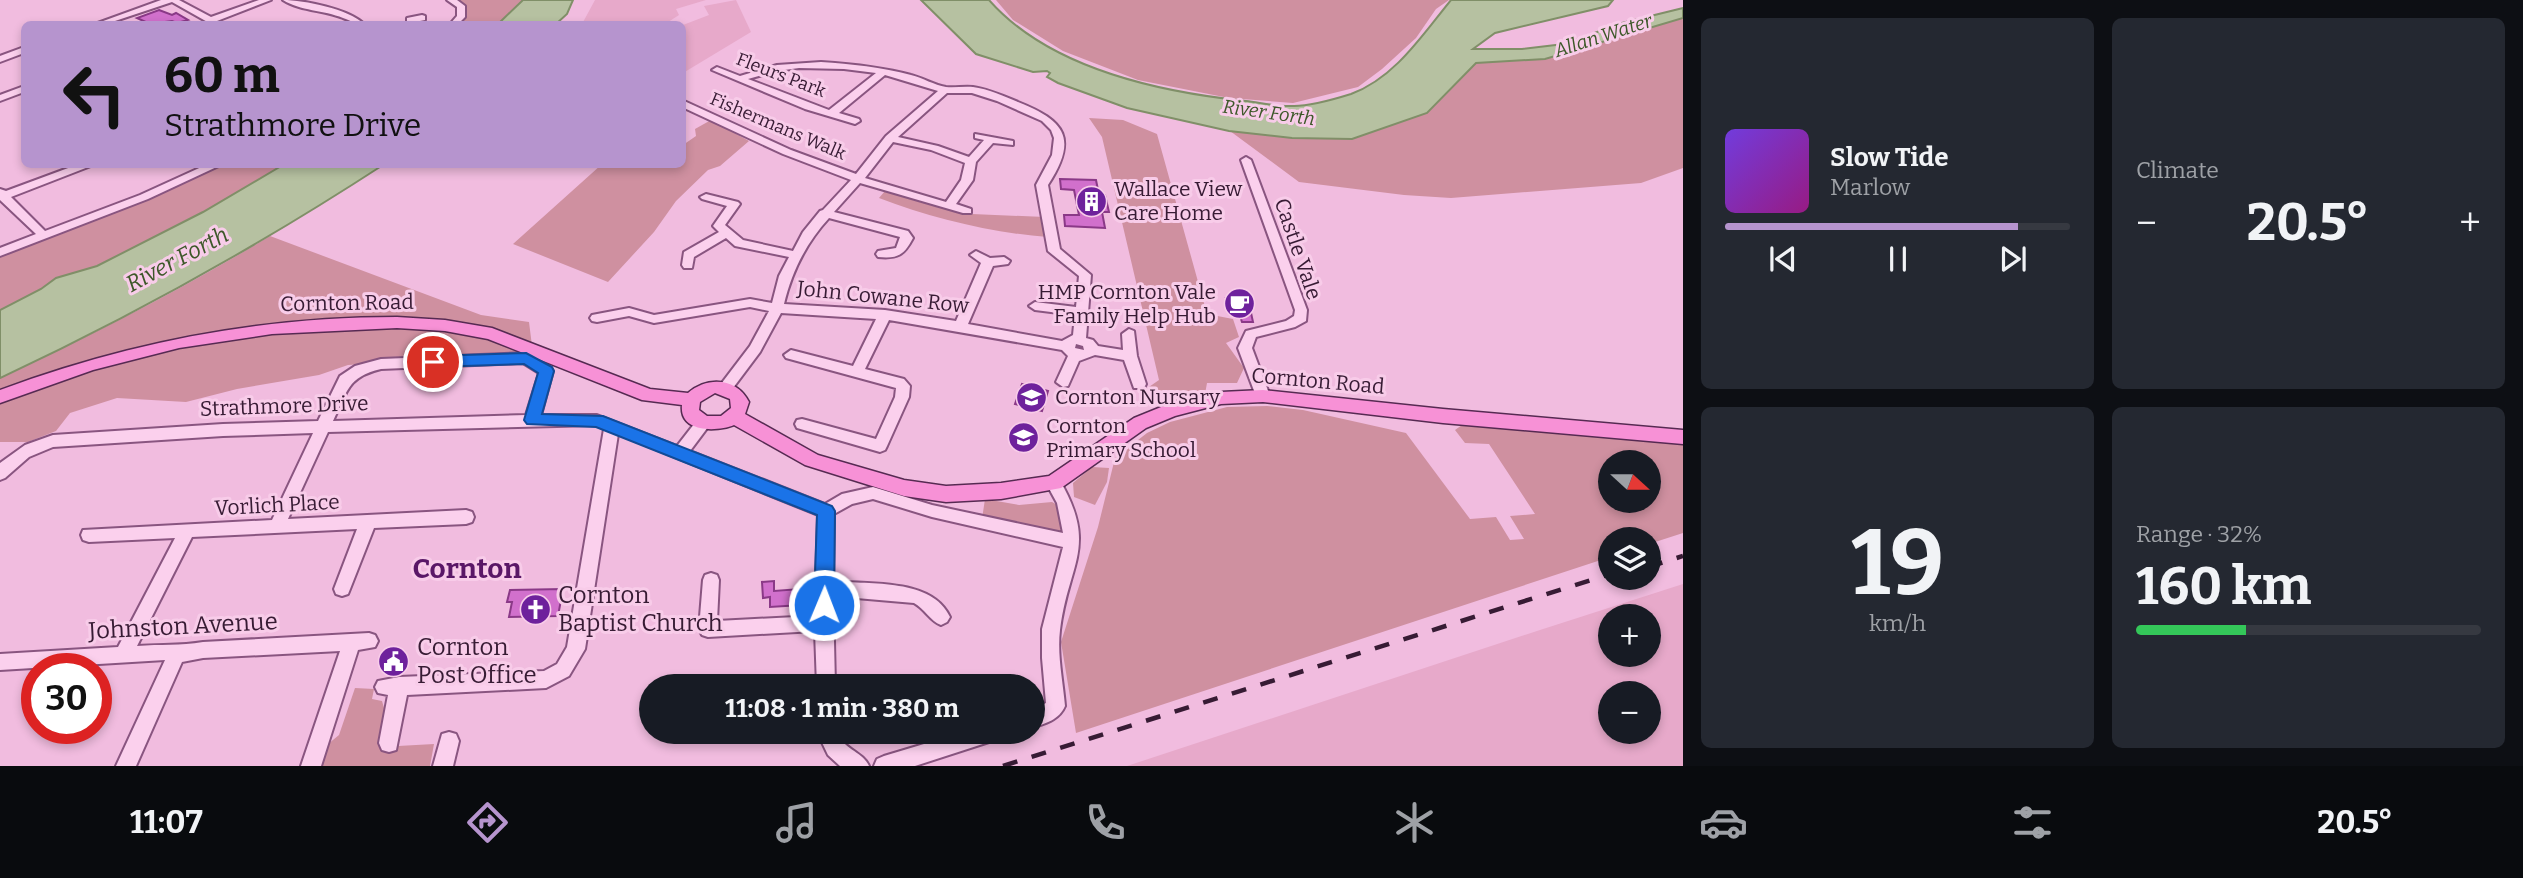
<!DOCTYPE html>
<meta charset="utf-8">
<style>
:root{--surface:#171b24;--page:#242831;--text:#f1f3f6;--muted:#9ea1a6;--line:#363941;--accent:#b694ce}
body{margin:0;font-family:Bitter,serif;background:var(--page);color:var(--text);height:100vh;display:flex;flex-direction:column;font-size:26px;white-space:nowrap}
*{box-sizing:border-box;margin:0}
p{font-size:23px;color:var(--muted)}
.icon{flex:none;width:38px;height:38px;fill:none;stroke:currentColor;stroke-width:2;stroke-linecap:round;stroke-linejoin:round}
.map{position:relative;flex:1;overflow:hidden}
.drawer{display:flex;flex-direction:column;gap:18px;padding:18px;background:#0d0f14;width:840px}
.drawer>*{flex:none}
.banner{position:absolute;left:21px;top:21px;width:665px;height:147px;border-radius:10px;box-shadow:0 4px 10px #0003;background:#b694ce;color:#111;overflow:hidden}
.needle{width:46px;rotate:111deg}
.fabs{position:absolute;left:1598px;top:450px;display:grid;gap:14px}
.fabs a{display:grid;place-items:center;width:63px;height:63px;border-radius:50%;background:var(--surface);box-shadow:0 4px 10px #0003;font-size:35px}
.speed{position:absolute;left:21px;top:653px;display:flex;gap:14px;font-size:35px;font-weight:700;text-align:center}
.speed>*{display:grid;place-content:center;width:91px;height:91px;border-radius:50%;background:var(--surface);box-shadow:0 4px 10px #0003;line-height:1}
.speed .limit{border:10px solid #d22;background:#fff;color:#111}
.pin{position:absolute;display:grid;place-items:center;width:60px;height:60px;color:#fff;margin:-30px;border:4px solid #fff;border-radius:50%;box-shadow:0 2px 7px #0007}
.me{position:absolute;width:77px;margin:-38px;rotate:1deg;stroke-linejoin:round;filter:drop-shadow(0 0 5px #0008)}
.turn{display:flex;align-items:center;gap:24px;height:147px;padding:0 28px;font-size:32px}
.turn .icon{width:91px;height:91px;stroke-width:2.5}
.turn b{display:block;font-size:49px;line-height:60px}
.big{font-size:52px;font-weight:700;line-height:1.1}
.drawer .widget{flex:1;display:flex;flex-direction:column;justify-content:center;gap:10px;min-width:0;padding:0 24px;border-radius:10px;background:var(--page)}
.drawer .dial{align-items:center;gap:0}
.dial b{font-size:91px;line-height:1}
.song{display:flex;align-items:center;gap:21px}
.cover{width:84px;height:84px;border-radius:10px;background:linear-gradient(135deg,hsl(260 70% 55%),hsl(310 70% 35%))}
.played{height:7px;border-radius:4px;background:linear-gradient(90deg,var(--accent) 85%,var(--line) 85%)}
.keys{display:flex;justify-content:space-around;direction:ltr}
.heat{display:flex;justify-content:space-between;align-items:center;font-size:38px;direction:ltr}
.charge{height:10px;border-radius:5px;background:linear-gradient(90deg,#34c759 32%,var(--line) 0)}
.drawer .tiles{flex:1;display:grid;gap:18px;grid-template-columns:repeat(2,1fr)}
.trip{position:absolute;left:639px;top:674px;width:406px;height:70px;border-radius:35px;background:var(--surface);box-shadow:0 4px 10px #0003;font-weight:700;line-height:70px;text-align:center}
.tab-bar{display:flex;height:112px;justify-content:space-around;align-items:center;background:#090b0e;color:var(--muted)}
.tab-bar .icon{width:49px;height:49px}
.tab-bar .current{color:var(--accent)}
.tab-bar b{font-size:32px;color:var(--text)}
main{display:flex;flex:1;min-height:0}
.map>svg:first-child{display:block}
</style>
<main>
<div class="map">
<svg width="1683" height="766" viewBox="0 0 1683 766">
<rect width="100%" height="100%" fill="#f1bcdf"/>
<g fill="#e7a9ca" fill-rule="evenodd">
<polygon points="595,0 706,0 676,9 679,15 665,24 582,24"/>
<polygon points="736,0 751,32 683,73 683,25 709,15 704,6"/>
<path d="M1683 584V766H1127L1540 630ZM1648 616V654H1610V616ZM1648 693V732H1610V693Z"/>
</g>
<g fill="#cf90a0" fill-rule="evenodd">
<polygon points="456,0 523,0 498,24 456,24 460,21"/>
<polygon points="996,0 1449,0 1436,9 1416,38 1382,69 1358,87 1293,103 1229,98 1138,80 1063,51 1013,20"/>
<polygon points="1683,18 1683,168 1641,183 1451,198 1404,195 1299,182 1230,131 1292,138 1427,113 1476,63 1545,59"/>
<polygon points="1089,118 1123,120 1157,134 1207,314 1233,319 1239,337 1226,343 1244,368 1237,383 1207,383 1205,394 1168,404 1146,389 1159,380 1102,137"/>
<polygon points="711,120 749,141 720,166 708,170 676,201 654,232 608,282 513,244 601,165 682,164 683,145 696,136 695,129"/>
<polygon points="221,165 283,165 203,212 97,266 56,278 41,289 0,310 0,253"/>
<path d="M885 191 972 214 1045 217 1048 237C992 233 931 218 879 198Z"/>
<path d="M270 236 481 315 529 322 533 354 348 365 319 375 237 389 186 402 117 398 70 413 56 431 28 442H0V378C92 335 183 289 270 236Z"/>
<path d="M1267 406 1303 410 1406 433 1470 519 1496 517 1510 540 1524 539 1510 516 1535 514 1489 444 1465 443 1455 430 1462 425 1683 444V533L1649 544 1648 539H1610V557L1076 733 1061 642 1098 527 1115 458 1147 433 1170 422 1227 407ZM1610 462H1648V500H1610Z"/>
<polygon points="1092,467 1109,468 1107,482 1095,505 1074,497 1073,483"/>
<polygon points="985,499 1019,505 1052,502 1061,507 1063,520 1060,531 1042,531 982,519"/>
<polygon points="355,688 374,689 372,699 382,701 384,708 380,747 434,744 430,766 318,766 322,749 339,735"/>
</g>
<g fill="#b6c1a1" stroke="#808f68" stroke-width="2">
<polygon points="523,0 573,0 567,14 556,24 498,24"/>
<path d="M921 0H989C1049 68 1159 92 1246 101 1262 103 1278 107 1294 106 1311 106 1335 99 1351 94 1395 78 1423 34 1451 0H1613L1608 6 1495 33 1473 49H1522L1564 44 1622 23 1679 9 1683 8V18L1545 59 1476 63 1427 113 1352 139 1292 138 1229 131 1127 108 1058 83 1047 77 1050 73 1047 71 1033 72 976 54Z"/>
<path d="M283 165H383C260 245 133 316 0 378V310L41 289 56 278 97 266 203 212Z"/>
</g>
<g fill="#d170cc" stroke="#8a3987" stroke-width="2">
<polygon points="159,10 172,15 176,13 188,20 177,23 172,21 150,24 137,18"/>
<polygon points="1060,179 1096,180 1099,195 1105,195 1109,212 1102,212 1105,228 1065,226 1064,215 1079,215 1074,190 1061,189"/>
<polygon points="1232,292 1243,294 1248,299 1253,322 1242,322 1238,310 1230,310 1226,298 1233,298"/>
<polygon points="1022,384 1048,391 1042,411 1015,404"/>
<polygon points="774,581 774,591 800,589 801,605 770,607 770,597 763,598 762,582"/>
<polygon points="563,589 558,616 509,617 512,602 507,602 510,590"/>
</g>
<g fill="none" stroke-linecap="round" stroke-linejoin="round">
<defs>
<g id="minor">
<polygon points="161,0 179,0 211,17 259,0 271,0 217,21 221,24 211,24 172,2 106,24 95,24"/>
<path d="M283 0C304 0 349 9 364 24 355 25 352 21 343 18 324 10 300 11 283 0Z"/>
<polygon points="447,0 457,0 465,6 465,17 458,24 450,24 457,16 457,7"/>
<polygon points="422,15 425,16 425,20 415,22 415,24 407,24 407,18"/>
<polygon points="24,47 24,53 0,62 0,56"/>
<path d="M821 62C851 64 882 67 911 75 923 78 934 85 946 87 955 88 964 86 973 87 988 89 1004 96 1018 102 1066 121 1078 139 1048 185L1060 249 1091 275 1086 338 1093 340 1098 346 1123 350 1122 334 1129 329 1134 331 1137 356 1146 384 1144 388H1134L1124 360 1095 355 1079 361 1068 386 1063 387 1056 382 1068 356 1062 350 889 320 865 369 904 379 910 386 909 397 887 446 885 450 880 452 797 428 795 424 797 420 802 419 876 439 895 397 896 388 786 358 784 355 791 350 853 366 876 319 781 313 760 352 730 392 725 393 718 388 750 346 769 311 750 307 654 323 629 316 597 322 592 321 590 318 592 315 629 308 654 315 750 299 772 303 779 276 789 257 735 246 726 238 694 257 692 268H684L682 265 684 252 719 232 713 226 727 206 702 199 700 197 706 194 738 202 740 204 725 225 743 240 793 251 803 232 820 211 823 210 851 180 783 154 682 107V100L791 150 856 174 886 136 938 91 885 75 839 113 859 119 860 121 855 124 805 109 712 70 717 67 740 76 777 65ZM799 68 844 69 876 73 829 110 748 79 777 71ZM947 93H972L997 101 1042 121 1051 130 1054 138 1052 155 1036 185 1048 251 1079 276 1076 307 1035 302 1029 306 1035 310 1075 315 1073 335 1062 341 968 324 993 266 1008 264 1010 261 1004 257 990 258 976 251 970 255 981 263 956 321 885 310 784 304C792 271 806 243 829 218L900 237 896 248 878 251 876 254 878 257C898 259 904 255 913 238L908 231 834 212 860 183 963 213H971V209L956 204 973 180 976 162 993 143 1013 145V141L975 134V138L984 140 969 157 938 146 898 137ZM893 142 931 150 965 163 961 180 946 202 865 178ZM1076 344 1083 346 1084 350 1075 348Z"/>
<polygon points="24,86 24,92 0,101 0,95"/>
<polygon points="1246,157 1251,160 1307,310 1306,321 1295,327 1256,337 1252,348 1270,396 1263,401 1256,396 1238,348 1246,331 1286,321 1294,316 1295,310 1241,160"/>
<polygon points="79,164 96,164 11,197 45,231 140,195 208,164 223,164 148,199 0,256 0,248 36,234 0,200 0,189 6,191"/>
<path d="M526 353 551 368 553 371 541 415H597L677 446 698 419H708L710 423 708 427 690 451 825 504 842 494 873 487 932 505 1063 533 1057 503 1046 483 1049 479 1054 477 1059 479C1099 547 1068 563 1060 630 1057 655 1063 681 1065 706 1059 720 1046 723 1032 728V710L1046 703 1042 658V629L1063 547 932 517 873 499 852 504 834 514 833 581C871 585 932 578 950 617L947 622 941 625C930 621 925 609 914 603L833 596 835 686H817L815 631 708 637 702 635 699 629 703 580 705 575 711 573 717 575 719 580 717 621 815 616 818 515 618 434 585 649 569 676 546 688 407 695 396 750 389 752 382 750 379 743 388 695 378 693 375 687 378 681 399 677 544 671 557 664 567 647 604 429 596 425 328 432 288 519 466 510 472 512 474 517 472 522 466 524 374 528 350 589 348 594 342 596 336 594 334 589 357 529 192 537 137 646C161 644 180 646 203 642L369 633 375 635 378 641 375 647 358 650 321 766H301L340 651 203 658 182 662 136 766H116L165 660 0 670V654L118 647 175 538 89 542 83 540 81 535 83 530 272 520 313 433 223 436 53 447 29 457 5 478 0 480V463L25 445 53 435 223 424 318 421 340 376 355 366 381 359ZM523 363 539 373 526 415 333 421C347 392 347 377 381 369Z"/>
<polygon points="449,732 456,734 459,741 453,766 433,766 442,734"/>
<path d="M817 732H836C843 749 863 752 869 766H840L828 755Z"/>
<polygon points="964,732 1002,732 999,739 992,741 915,766 874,766 877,759 884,756"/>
</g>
<path id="major" d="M397 317 445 320 492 328 650 389 688 393C708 376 737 378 749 402L745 414 818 455 904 480 946 486 1001 483 1049 476 1134 418 1171 403 1221 392 1263 390 1443 409 1683 430V444L1443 423 1263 402 1221 404 1175 416 1146 428 1061 488 1001 499 946 502 904 496 805 465 734 425C717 432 679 433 682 405L642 400 488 339 445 331 397 328 272 334 179 348 93 370 0 403V390C129 342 259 317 397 317ZM715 393 730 399 731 408 721 416H707L699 410 700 402Z"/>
</defs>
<use href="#minor" stroke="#895580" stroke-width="4"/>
<use href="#major" stroke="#562a52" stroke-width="3"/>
<use href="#minor" fill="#fbd0ed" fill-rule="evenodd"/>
<use href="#major" fill="#f791d6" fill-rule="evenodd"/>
<g stroke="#371b34" stroke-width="4.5" stroke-dasharray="15 15" stroke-linecap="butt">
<polyline points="1648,567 1683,556"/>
<polyline points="1003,766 1610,574"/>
</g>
</g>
<polygon fill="#1a73e8" stroke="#114b97" stroke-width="2" points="526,353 552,367 554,371 542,414 603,416 832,506 835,511 834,605 831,611 824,614 817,611 814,605 817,515 596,427 527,424 524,420 538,373 524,364 433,367 425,362 433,356"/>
<defs>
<symbol id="building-disc" viewBox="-11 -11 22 22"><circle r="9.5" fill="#6e219c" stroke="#f8cce9"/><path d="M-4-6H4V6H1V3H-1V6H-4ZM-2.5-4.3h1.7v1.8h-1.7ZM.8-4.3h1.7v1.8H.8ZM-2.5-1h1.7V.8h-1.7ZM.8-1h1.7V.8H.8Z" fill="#fff"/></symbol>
<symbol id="cafe-disc" viewBox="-11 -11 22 22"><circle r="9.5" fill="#6e219c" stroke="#f8cce9"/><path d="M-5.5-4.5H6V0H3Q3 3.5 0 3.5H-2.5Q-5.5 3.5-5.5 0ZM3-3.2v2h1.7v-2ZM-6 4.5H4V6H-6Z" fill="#fff"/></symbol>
<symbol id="school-disc" viewBox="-11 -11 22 22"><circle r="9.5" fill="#6e219c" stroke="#f8cce9"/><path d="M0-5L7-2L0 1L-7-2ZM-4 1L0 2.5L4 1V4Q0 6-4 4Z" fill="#fff"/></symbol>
<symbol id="church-disc" viewBox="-11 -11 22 22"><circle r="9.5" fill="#6e219c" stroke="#f8cce9"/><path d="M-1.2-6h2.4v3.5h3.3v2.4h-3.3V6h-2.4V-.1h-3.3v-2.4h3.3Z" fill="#fff"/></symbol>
<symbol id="civic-disc" viewBox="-11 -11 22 22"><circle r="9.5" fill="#6e219c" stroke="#f8cce9"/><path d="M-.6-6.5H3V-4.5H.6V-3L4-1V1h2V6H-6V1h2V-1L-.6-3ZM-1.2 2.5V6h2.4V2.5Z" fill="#fff"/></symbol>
</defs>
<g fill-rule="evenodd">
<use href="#building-disc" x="1074" y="184" width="35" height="35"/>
<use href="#cafe-disc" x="1222" y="286" width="35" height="35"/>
<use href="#school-disc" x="1014" y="380" width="35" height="35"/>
<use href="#school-disc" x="1006" y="420" width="35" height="35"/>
<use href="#church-disc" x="518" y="592" width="35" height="35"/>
<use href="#civic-disc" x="376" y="644" width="35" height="35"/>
</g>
<g text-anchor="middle" stroke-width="6" stroke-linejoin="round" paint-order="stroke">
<g font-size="18" fill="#371b34" stroke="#f8cce9">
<text transform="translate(781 75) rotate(21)" y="6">Fleurs Park</text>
<text transform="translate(778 126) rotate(23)" y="6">Fishermans Walk</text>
</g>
<g font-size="19" font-style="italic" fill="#3d5829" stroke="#f8cce9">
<text transform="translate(1603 35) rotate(-18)" y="7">Allan Water</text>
<text transform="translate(1269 112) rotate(8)" y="7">River Forth</text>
</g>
<g font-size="21" fill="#371b34" stroke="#f8cce9" text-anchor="start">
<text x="1114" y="196">Wallace View<tspan x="1114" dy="24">Care Home</tspan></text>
<text x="1216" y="299" text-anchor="end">HMP Cornton Vale<tspan x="1216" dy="24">Family Help Hub</tspan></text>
<text x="1055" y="404">Cornton Nursary</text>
<text x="1046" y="433">Cornton<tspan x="1046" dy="24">Primary School</tspan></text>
</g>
<g font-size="21" fill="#371b34" stroke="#f8cce9">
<text transform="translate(1298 249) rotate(71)" y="7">Castle Vale</text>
<text transform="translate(883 297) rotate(6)" y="7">John Cowane Row</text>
<text transform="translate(347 303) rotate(-1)" y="7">Cornton Road</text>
<text transform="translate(1318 381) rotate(5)" y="7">Cornton Road</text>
<text transform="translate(284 406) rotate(-2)" y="7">Strathmore Drive</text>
<text transform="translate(277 505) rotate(-3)" y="7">Vorlich Place</text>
</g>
<g font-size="23" font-style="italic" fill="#3d5829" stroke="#f8cce9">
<text transform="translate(177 259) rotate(-28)" y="8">River Forth</text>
</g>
<g font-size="24" fill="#371b34" stroke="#f8cce9" text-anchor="start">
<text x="558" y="603">Cornton<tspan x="558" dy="28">Baptist Church</tspan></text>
<text x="417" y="655">Cornton<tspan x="417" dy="28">Post Office</tspan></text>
</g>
<g font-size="24" fill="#371b34" stroke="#f8cce9">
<text transform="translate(183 626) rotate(-3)" y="8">Johnston Avenue</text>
</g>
<g font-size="28" font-weight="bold" fill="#5a1767" stroke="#f8cce9">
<text x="467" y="578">Cornton</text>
</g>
</g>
</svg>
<div class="fabs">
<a><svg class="needle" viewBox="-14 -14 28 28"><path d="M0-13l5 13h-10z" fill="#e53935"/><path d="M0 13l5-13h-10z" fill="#9ea1a6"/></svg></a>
<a><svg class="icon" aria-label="layers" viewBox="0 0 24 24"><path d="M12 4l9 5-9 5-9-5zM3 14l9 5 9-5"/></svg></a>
<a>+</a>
<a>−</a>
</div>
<div class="speed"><div class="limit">30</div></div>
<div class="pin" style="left:433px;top:362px;background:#d93025"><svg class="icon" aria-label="arrive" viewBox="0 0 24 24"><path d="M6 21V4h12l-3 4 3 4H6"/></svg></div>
<svg class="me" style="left:824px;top:605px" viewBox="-20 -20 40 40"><circle r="17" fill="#1a73e8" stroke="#fff" stroke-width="3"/><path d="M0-11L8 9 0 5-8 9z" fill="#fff"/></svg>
<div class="trip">11:08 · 1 min · 380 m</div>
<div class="banner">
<div class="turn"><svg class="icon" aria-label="left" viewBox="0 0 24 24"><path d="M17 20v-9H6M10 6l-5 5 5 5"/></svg><div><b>60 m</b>Strathmore Drive</div></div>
</div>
</div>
<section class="drawer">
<div class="tiles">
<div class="widget">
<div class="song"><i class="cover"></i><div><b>Slow Tide</b><p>Marlow</p></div></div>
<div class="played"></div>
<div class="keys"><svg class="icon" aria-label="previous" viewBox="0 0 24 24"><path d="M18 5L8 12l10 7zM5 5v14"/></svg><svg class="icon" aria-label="pause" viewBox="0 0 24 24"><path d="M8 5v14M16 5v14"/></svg><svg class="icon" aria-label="next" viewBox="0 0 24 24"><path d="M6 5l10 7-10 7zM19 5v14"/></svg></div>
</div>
<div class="widget"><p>Climate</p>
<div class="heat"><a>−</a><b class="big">20.5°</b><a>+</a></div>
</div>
<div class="widget dial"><b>19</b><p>km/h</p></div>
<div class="widget"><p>Range · 32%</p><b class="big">160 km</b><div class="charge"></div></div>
</div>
</section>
</main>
<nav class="tab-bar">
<b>11:07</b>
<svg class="icon current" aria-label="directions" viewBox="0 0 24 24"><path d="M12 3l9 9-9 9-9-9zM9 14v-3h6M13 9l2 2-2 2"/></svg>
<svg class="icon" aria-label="music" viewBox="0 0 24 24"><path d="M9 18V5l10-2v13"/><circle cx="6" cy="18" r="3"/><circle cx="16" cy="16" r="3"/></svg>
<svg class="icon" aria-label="phone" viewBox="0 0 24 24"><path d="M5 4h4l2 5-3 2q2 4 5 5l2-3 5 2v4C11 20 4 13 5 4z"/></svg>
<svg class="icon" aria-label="climate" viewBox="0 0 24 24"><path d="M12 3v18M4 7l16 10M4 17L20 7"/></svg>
<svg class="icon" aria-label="car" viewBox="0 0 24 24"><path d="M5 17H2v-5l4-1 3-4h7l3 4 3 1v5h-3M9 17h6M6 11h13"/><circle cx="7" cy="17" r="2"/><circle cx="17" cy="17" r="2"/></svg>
<svg class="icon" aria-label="filters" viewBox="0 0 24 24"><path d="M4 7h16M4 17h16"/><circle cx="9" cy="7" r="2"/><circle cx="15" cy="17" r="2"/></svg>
<b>20.5°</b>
</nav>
